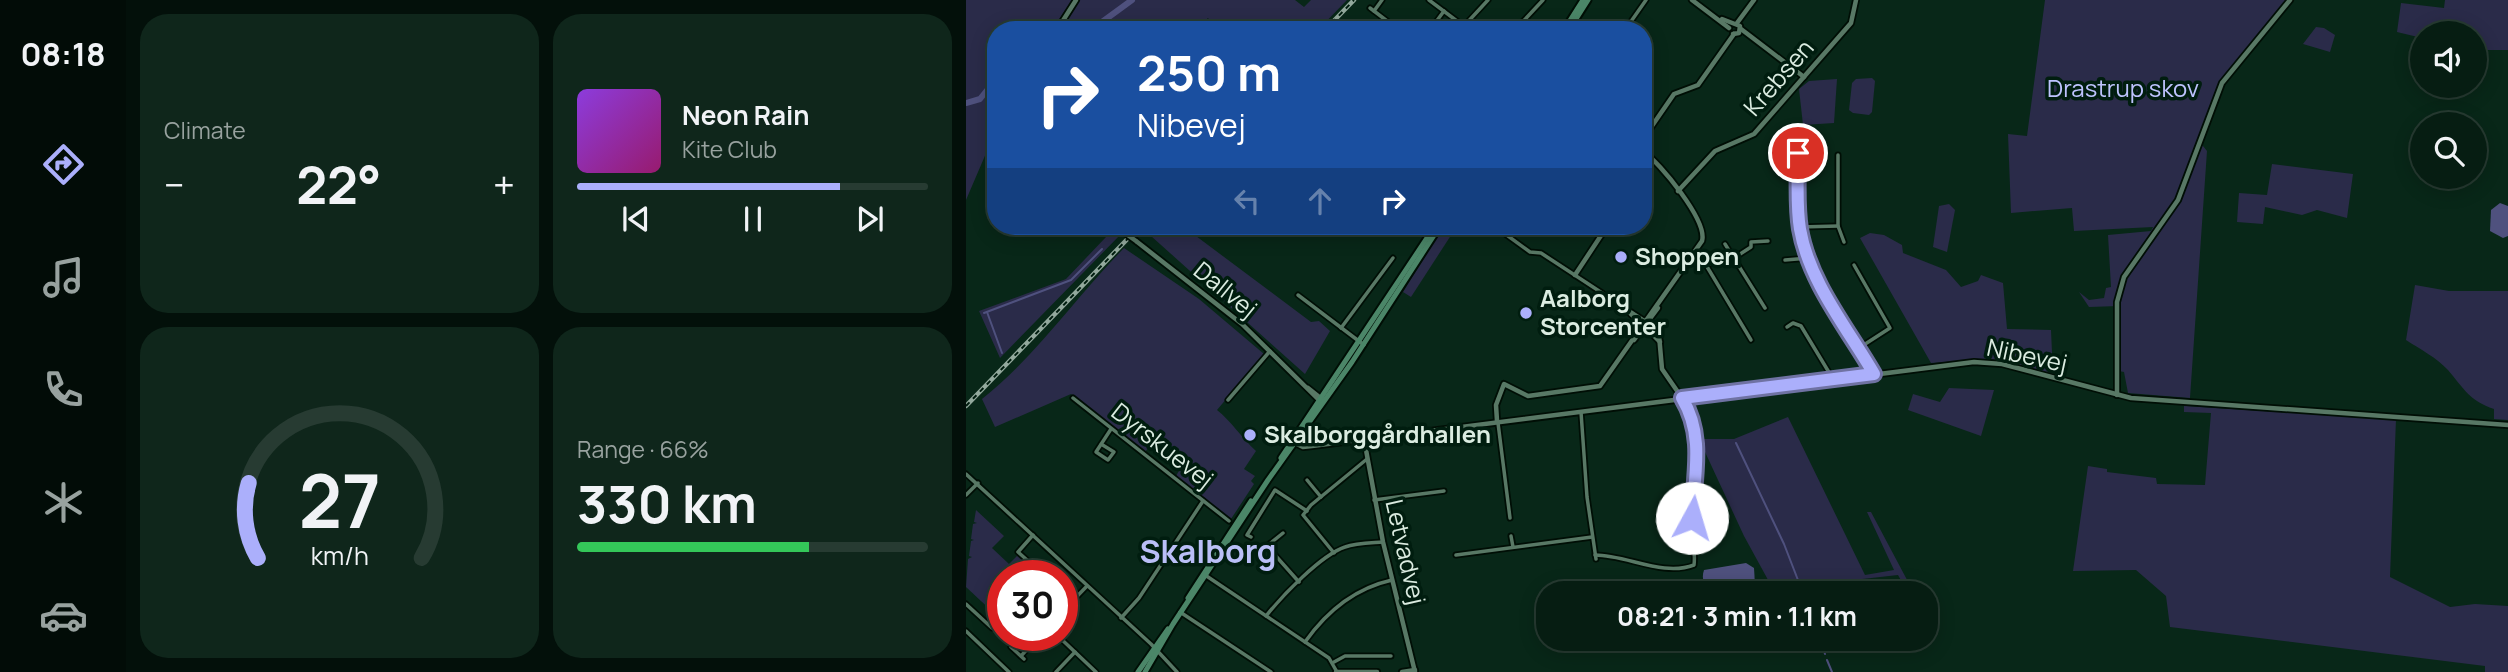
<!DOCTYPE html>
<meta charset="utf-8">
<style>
:root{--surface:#061d12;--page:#0f261b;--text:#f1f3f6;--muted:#98a29f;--line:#273b32;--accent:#abaffb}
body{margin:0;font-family:Manrope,sans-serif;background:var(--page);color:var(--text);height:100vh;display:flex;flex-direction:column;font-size:26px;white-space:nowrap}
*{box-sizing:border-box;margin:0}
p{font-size:23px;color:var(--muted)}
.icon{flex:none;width:38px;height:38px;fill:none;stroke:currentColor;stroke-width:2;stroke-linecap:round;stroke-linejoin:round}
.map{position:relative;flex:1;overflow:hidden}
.drawer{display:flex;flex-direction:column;gap:14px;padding:14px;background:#03100a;width:840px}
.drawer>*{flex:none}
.top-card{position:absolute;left:21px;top:21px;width:665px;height:214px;border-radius:28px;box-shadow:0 4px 18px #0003,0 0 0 2px var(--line);background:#1a4fa0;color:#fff;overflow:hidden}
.tools{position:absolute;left:1444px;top:21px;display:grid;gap:14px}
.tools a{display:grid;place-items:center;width:77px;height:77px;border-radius:50%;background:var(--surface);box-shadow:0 4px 18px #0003,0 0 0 2px var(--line);font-size:35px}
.speed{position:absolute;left:21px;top:560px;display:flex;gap:14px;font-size:35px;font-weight:700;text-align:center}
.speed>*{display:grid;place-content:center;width:91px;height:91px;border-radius:50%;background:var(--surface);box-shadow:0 4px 18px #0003,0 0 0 2px var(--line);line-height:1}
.speed .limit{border:10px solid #d22;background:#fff;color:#111}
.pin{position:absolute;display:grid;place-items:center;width:60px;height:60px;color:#fff;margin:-30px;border:4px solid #fff;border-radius:50%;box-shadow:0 2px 7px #0007}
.me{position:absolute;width:77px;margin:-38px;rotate:6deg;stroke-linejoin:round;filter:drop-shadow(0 0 5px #0008)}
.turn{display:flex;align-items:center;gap:24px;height:147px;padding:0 35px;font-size:32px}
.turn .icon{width:91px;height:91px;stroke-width:2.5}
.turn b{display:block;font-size:49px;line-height:60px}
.lanes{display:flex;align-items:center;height:66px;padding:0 35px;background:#0003;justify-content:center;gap:35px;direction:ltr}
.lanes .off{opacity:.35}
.big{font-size:52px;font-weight:700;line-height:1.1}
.drawer .tile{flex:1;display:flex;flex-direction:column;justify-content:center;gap:10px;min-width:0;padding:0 24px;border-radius:28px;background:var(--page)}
.drawer .dial{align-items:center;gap:0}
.dial svg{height:182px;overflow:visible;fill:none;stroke:var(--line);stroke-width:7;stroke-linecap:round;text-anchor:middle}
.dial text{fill:var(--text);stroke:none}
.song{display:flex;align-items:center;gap:21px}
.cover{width:84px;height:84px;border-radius:10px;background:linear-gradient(135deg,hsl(270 70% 55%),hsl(320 70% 35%))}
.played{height:7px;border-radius:4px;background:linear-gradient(90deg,var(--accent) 75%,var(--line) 75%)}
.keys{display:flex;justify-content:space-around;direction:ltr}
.heat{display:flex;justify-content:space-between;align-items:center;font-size:38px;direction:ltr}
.charge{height:10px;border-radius:5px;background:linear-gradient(90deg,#34c759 66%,var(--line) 0)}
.drawer .tiles{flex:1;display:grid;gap:14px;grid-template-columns:repeat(2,1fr)}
.trip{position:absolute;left:570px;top:581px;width:402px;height:70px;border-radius:28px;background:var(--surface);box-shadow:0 4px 18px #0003,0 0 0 2px var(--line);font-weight:700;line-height:70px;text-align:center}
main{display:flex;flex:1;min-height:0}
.tabs{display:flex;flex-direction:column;width:126px;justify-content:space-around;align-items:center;background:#020c07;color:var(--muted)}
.tabs .icon{width:49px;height:49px}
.tabs .selected{color:var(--accent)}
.tabs b{font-size:32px;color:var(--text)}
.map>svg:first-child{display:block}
</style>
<main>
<nav class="tabs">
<b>08:18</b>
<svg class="icon selected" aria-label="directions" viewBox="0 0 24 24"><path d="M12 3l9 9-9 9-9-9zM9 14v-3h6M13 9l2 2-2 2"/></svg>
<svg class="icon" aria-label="music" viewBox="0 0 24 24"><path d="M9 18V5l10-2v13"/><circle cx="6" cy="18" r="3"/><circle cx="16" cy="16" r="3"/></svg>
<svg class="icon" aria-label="phone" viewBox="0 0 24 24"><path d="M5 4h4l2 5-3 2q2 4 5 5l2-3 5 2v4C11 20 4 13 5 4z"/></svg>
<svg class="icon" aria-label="climate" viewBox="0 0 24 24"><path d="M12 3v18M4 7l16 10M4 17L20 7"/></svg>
<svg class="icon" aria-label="car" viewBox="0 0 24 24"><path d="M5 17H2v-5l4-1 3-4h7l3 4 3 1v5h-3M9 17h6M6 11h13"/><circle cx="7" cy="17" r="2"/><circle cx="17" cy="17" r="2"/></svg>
</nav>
<section class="drawer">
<div class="tiles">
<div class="tile"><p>Climate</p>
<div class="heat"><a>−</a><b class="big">22°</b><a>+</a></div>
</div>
<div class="tile">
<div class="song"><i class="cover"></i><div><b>Neon Rain</b><p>Kite Club</p></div></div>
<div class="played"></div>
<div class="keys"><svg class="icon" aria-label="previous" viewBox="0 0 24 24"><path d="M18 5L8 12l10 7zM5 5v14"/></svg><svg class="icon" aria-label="pause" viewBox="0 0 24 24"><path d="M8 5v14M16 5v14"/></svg><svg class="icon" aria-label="next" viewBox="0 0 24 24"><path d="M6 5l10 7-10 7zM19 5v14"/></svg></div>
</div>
<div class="tile dial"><svg viewBox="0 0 100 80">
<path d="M14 69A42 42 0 1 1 86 69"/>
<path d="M14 69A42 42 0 0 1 10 36" stroke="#abaffb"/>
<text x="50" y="56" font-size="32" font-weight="700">27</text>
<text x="50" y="72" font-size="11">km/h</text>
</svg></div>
<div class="tile"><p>Range · 66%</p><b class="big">330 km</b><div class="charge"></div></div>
</div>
</section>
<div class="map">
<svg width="1542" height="672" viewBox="0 0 1542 672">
<rect width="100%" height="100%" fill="#082718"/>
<g fill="#2a2b49">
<polygon points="0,0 106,0 86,30 30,30 30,130 0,200"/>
<polygon points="114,0 329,0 338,7 345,0 381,0 352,30 251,30 242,18 228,30 153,30 142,18 129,30 93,30"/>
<polygon points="1079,0 1321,0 1256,78 1233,141 1241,151 1224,398 1162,393 1158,372 1153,371 1153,306 1123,307 1113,292 1123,300 1138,298 1140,288 1145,287 1142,235 1185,231 1187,227 1108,231 1106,208 1045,213 1042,134 1061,136"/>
<polygon points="1479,0 1542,0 1542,50 1509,50 1508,33 1456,33 1456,38 1431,32 1435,3 1478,8"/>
<polygon points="1350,27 1358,28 1369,35 1364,52 1337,44"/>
<polygon points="906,78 909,81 906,112 903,115 887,113 883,110 886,83 890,79"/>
<polygon points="871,79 868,123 837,125 833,89 843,81"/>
<polygon points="1306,164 1387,174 1381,218 1351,210 1336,215 1299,207 1297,224 1271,222 1273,193 1301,195"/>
<polygon points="983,204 989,210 981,252 967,247 973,206"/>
<polygon points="183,226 229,226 230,236 345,322 353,321 364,331 339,374 185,236"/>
<polygon points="478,226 491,226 445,297 437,292"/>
<polygon points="904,233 918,235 936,245 937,253 980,270 995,287 1012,281 1015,275 1037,283 1041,329 1085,330 1087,375 1026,359 965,363 894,238"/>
<polygon points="154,235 34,358 13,311 100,279 140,237"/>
<path d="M158 248 233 299 298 354 251 410C265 421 274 436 290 451L278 469 289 476 285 481 288 484 265 519 210 476 218 462 210 456 213 452 199 441 196 445 189 440 179 452 105 394 29 427 16 399C70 356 110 297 158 248Z"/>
<path d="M1449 285 1483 291H1542V420L1528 419V409C1504 401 1498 389 1482 370 1471 358 1454 349 1440 340Z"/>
<polygon points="983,388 1028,390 1015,436 942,410 947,394 974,402"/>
<polygon points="1218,406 1430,419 1424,577 1484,607 1509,604 1542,606 1542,672 1519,672 1519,666 1204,627 1200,596 1170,570 1107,571 1122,466 1141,469 1141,472 1190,478 1191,484 1239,485 1245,413 1218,412"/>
<polygon points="822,417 899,575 928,570 901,512 905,512 948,593 942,593 932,575 807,589 778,536 733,439 768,439"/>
<polygon points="10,510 38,536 26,548 43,564 51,556 50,552 72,574 37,576 37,613 31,616 0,587 2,559 6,557 3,556 5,541 8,540 5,539 7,524 11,523 8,522"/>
</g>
<g fill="#4f517e">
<polygon points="1534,203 1542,206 1542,236 1537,238 1524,231 1525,210"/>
<path d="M780 563 788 568 789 585 746 591C738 587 735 579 738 570Z"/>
</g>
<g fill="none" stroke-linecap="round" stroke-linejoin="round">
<g stroke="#4f517e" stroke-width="2">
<polyline points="21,312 36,353"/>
<polyline points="18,313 105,280 136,249"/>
<polyline points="770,443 818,544 837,593"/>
<polyline points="854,639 859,654"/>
<polyline points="861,660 866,672"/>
</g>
<g stroke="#4f517e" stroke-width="6">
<polyline points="125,30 166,0"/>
<polyline points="0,103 14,99 30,79"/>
</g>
<defs>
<g id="minor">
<polyline points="463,0 503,30"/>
<polyline points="404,8 433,30"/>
<polyline points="408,11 416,0"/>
<polyline points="498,26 522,0"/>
<polyline points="464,30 478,11"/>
<polyline points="549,30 577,0"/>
<polyline points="659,30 680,0"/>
<path d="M832 152C833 177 830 204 834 229 842 281 882 329 909 374"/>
<polyline points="872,155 872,226 878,242"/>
<polyline points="533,226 531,228 564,252 575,253 679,321"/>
<polyline points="623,226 636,234"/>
<polyline points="834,227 872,226"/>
<polyline points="759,244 799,308"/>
<polyline points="725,257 740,265 766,256"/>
<polyline points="768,258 785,247 785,242 802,241"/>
<polyline points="819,260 843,258"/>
<polyline points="740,265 785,340"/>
<polyline points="888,265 924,328 893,348"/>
<polyline points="332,295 398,345"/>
<polyline points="661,311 676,325"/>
<polyline points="821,327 827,323 835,326 867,379"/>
<polyline points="375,328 427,258"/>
<polyline points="107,398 263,521"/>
<polyline points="262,400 304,351"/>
<polyline points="615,412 621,497 630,559"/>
<polyline points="532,423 544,518"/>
<polyline points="135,444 148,452 142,460 130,452 145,429"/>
<polyline points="0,474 185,644 211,672"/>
<polyline points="341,480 355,497"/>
<polyline points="0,495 12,483"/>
<polyline points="408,500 478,491"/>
<polyline points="317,533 301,546 333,582"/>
<polyline points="67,535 52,552 79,576"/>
<polyline points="545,536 547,547"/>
<polyline points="285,537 281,535 309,490 341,511"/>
<polyline points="368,553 337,515 345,505 401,459"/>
<polyline points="490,555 626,537"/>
<path d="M629 555C661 555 697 577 728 565 730 551 725 536 725 522 726 480 741 438 717 400"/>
<polyline points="294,568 309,555"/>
<polyline points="239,575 363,658 371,672"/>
<polyline points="0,604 26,628 37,628"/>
<polyline points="96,612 121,586"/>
<polyline points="214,612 305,672"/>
<path d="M300 616C316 596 355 555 379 547 390 543 404 543 417 542"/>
<polyline points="155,618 173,598 237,501"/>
<polyline points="0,631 43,672"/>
<polyline points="91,635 130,672"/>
<path d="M339 642C361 611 390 588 426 580"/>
<polyline points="45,647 58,659"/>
<polyline points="55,656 74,635"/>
<polyline points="368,662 379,656 425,656"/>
<polyline points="90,672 109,652"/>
</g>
<g id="tertiary">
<polyline points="726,0 763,28"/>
<polyline points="756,19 774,26 773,33 767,34"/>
<polyline points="771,23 788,0"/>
<polyline points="775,29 838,77"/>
<polyline points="91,30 110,0"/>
<polyline points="677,139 708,94 732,85 768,34"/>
<polyline points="712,191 749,151 788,134 885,23 890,0"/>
<polyline points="170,241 276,324 354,401"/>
<polyline points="609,275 636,234 638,226"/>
<polyline points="679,321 693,335 696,369 716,398"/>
<polyline points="678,326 694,342"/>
<polyline points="668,340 692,308"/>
<polyline points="342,388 357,400"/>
<polyline points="1151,395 1151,302 1158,277 1212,200 1256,83 1324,0"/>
<path d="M531 421 530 405 538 384 562 396 634 386 736 241C742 221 694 163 677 151"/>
<polyline points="398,439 417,542 449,672"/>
<polyline points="327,442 337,447 346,446 1008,362 1036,364 1165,398 1542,425"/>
<polyline points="370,672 411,672"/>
<polyline points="436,672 449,670"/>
</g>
<g id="secondary">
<polyline points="598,30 617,0"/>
<polyline points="603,30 622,0"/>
<polyline points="315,458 469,226"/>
<polyline points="222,598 285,501"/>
<polyline points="172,672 202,629"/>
<polyline points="179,672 207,624 302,480 386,362 474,226"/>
</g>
</defs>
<use href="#minor" stroke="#000e05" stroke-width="7"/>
<use href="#tertiary" stroke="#000e05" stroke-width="8"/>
<use href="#secondary" stroke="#000e05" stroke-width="9"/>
<use href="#minor" stroke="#587865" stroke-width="3.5"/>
<use href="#tertiary" stroke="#587865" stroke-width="4.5"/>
<use href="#secondary" stroke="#4b8668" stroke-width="5"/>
<defs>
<g id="rail">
<polyline points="359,30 388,0"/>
<polyline points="0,406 174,226"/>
</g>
</defs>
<use href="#rail" stroke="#93a99d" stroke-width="4.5"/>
<use href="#rail" stroke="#001d0f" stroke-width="2" stroke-dasharray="5" stroke-linecap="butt"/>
<defs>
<polyline id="tertiary-bridge" points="152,228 170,241"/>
</defs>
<use href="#tertiary-bridge" stroke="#000e05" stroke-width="8" stroke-linecap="butt"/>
<use href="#tertiary-bridge" stroke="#587865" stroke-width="4.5"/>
</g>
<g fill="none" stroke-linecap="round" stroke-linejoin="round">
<defs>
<path id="route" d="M726 518C728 476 739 436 716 398L908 374C882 329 843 282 834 229 830 205 832 178 832 153"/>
</defs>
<use href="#route" stroke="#6f72a3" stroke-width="18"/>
<use href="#route" stroke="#abaffb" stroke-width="12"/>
</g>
<g fill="#abaffb" stroke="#001d0f" stroke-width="2.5">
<circle cx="655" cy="257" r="7"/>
<circle cx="560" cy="313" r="7"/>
<circle cx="284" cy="435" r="7"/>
</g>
<g text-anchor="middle" stroke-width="7" stroke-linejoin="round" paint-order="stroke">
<g font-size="24" fill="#dbece1" stroke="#001d0f">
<text transform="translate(813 78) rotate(-49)" y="8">Krebsen</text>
<text transform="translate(259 290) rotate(39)" y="8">Dallvej</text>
<text transform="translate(1061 356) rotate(12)" y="8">Nibevej</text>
<text transform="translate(196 446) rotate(38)" y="8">Dyrskuevej</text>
<text transform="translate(439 552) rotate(77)" y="8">Letvadvej</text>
</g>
<g font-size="24" fill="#bec3fe" stroke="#001d0f">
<text x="1157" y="97">Drastrup skov</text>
</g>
<g font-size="24" font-weight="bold" fill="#dbece1" stroke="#001d0f" text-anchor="start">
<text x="669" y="265">Shoppen</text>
<text x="574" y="307">Aalborg<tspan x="574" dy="28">Storcenter</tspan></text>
<text x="298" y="443">Skalborggårdhallen</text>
</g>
<g font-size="32" font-weight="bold" fill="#babff7" stroke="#001d0f">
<text x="242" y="563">Skalborg</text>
</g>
</g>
</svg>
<div class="tools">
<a><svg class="icon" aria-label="sound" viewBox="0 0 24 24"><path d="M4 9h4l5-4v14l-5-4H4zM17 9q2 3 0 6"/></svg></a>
<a><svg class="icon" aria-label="search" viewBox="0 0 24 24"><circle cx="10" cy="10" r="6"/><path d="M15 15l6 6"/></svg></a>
</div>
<div class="speed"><div class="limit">30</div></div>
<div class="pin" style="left:832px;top:153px;background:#d93025"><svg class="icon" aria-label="arrive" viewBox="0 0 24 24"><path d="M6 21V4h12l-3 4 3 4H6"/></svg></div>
<svg class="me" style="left:726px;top:518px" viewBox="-20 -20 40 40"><circle r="19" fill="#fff"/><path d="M0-13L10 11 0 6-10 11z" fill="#abaffb"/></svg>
<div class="trip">08:21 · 3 min · 1.1 km</div>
<div class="top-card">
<div class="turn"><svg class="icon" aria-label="right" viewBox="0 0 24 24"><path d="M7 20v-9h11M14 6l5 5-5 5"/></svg><div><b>250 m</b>Nibevej</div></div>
<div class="lanes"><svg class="icon off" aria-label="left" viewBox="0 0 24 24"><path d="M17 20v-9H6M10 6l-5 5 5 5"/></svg><svg class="icon off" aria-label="ahead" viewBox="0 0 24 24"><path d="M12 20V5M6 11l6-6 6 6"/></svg><svg class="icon" aria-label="right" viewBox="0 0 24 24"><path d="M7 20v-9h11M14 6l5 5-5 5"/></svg></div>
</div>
</div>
</main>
